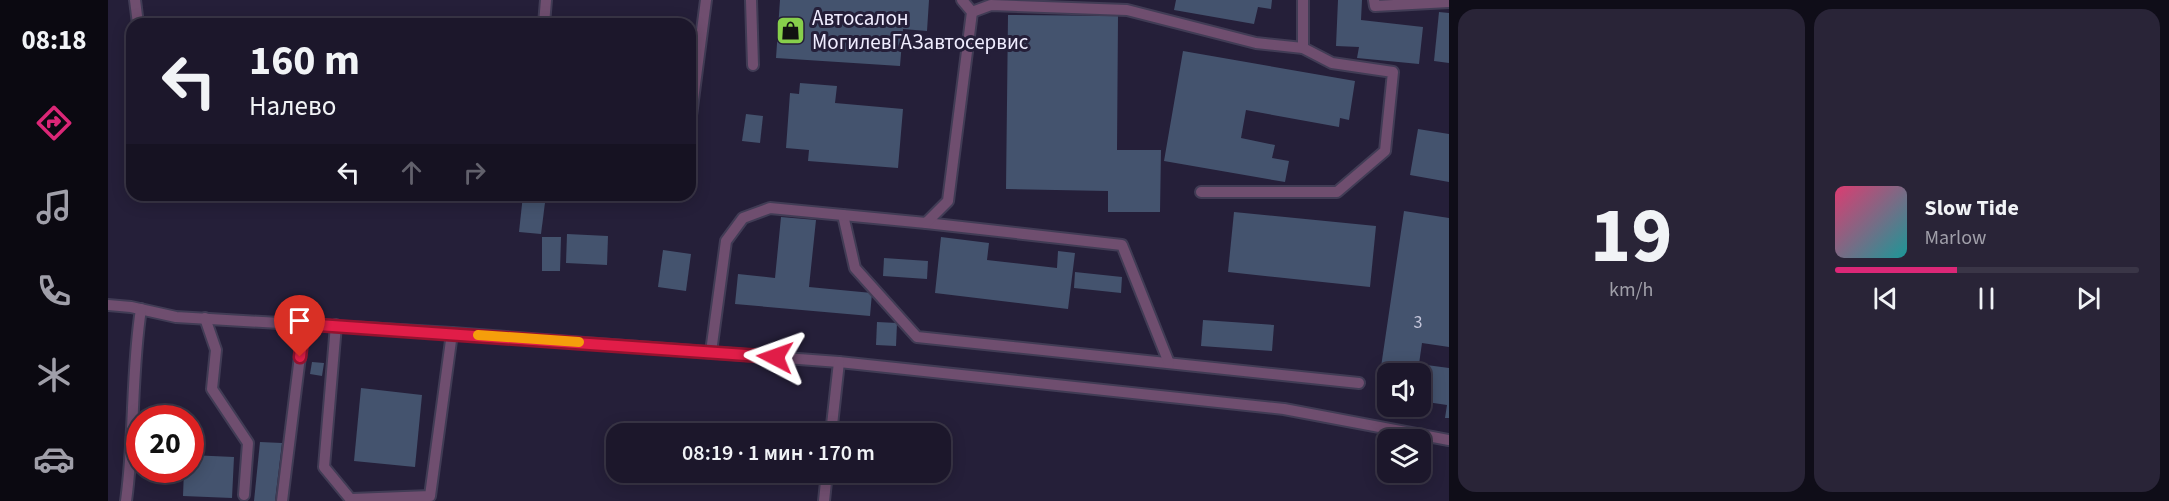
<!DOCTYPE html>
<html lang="ru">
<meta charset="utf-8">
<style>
:root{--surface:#1c172b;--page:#292437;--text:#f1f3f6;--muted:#a09fa9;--line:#3a3647;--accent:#db2777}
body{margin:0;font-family:"Source Sans 3",sans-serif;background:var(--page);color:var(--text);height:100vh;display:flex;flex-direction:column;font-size:22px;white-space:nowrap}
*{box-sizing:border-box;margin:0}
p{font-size:20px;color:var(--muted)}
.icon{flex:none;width:33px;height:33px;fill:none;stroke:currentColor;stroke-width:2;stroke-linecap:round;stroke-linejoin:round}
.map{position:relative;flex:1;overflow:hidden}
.panel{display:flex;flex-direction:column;gap:9px;padding:9px;background:#0f0d18;width:720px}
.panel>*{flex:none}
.top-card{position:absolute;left:18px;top:18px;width:570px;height:183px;border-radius:18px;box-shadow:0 3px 15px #0003,0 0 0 2px var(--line);background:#1c172b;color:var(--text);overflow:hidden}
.controls{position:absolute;left:1269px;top:363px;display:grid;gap:12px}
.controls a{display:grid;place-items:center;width:54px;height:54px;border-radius:12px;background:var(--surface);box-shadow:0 3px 15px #0003,0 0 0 2px var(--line);font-size:30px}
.speed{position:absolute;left:18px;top:405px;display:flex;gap:12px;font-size:30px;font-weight:700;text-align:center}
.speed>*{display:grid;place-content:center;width:78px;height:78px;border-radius:50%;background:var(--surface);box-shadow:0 3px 15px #0003,0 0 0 2px var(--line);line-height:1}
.speed .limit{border:9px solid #d22;background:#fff;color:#111}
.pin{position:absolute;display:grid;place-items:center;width:51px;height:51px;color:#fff;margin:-62px -26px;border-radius:50% 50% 50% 0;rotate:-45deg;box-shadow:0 0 6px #0007}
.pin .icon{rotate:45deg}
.me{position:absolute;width:66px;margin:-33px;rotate:274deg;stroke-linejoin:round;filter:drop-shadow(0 0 4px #0008)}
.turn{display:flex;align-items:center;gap:21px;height:126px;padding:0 24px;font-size:27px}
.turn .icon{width:78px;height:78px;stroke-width:2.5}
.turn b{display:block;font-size:42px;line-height:51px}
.lanes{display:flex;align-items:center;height:57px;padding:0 24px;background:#0003;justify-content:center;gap:30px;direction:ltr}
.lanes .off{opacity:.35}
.panel .widget{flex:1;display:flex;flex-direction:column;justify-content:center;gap:9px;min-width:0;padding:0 21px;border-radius:18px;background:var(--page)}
.panel .dial{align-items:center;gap:0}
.dial b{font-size:78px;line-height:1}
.song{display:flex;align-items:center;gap:18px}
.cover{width:72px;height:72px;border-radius:9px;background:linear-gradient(135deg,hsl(340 70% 55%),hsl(180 70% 35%))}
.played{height:6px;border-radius:3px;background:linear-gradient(90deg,var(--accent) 40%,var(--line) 40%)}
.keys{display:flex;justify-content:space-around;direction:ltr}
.panel .tiles{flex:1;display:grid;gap:9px;grid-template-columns:repeat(2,1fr)}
.trip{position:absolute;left:498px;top:423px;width:345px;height:60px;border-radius:18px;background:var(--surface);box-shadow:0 3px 15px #0003,0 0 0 2px var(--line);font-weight:600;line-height:60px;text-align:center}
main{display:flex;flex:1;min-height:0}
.menu{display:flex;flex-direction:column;width:108px;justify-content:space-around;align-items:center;background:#0b0911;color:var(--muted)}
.menu .icon{width:42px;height:42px}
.menu .selected{color:var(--accent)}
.menu b{font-size:27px;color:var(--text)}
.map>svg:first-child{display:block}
</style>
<main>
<nav class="menu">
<b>08:18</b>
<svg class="icon selected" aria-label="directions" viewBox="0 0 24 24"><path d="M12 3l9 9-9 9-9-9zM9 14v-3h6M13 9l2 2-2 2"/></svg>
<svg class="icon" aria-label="music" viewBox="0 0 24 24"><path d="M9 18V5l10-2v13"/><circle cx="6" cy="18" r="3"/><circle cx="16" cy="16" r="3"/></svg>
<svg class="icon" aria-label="phone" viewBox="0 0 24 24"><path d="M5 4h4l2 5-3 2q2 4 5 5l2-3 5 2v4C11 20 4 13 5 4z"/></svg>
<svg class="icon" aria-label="climate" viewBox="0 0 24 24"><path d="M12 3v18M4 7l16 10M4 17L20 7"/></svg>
<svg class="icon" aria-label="car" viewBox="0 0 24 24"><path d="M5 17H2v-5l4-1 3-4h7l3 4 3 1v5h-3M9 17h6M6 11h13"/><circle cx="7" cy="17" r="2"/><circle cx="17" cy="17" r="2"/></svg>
</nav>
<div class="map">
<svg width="1341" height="501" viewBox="0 0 1341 501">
<rect width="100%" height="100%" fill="#251f39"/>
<g fill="#44536e">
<polygon points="672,0 821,0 819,31 795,29 792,66 668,58"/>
<polygon points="1068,0 1164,0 1163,9 1150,7 1146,24 1066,10"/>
<polygon points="1230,0 1254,0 1253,20 1315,27 1311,64 1249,58 1251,47 1228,46"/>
<polygon points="1331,12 1341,13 1341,63 1326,61"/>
<polygon points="900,15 1010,16 1009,150 1053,150 1052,212 1000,212 1000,191 898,189"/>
<polygon points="1075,51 1247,81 1241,120 1232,118 1231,127 1138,110 1133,138 1167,145 1164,158 1181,161 1177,182 1056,161"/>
<polygon points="692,83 729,86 727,103 795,109 790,168 700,161 701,150 678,148 682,93 691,94"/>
<polygon points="638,114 655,116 652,143 634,141"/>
<polygon points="1310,129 1341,134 1341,182 1302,175"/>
<polygon points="415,195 438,195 433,234 411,232"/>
<polygon points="1296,211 1341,218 1341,347 1314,343 1311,364 1341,368 1341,418 1337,418 1339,405 1312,401 1312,374 1280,374 1280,396 1269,394"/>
<polygon points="1126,212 1268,226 1262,287 1120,272"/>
<polygon points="673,217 708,220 701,287 764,293 762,316 627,304 630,274 667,278"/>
<polygon points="459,234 500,236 499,265 458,263"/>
<polygon points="434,237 453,237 452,271 434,271"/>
<polygon points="833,237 881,243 879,260 949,268 950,251 967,253 960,309 827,293"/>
<polygon points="555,250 583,254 578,291 550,287"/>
<polygon points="776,258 820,261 819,279 775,276"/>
<polygon points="967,272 1014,277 1013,293 966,288"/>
<polygon points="1095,320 1166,325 1164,351 1093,346"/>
<polygon points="769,322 789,323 788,346 768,345"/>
<polygon points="204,362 216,363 214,376 202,374"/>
<polygon points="253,388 314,395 307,467 246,461"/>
<polygon points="152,442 174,443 167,501 146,501"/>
<polygon points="82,455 126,457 124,498 75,496 76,470 82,470"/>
</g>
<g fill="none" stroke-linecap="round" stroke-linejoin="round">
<defs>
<g id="service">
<polyline points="27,0 30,24"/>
<polyline points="643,0 645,65"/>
<polyline points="1266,0 1267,6 1341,2"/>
<polyline points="864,12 883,5 1019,10 1148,43 1195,48"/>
<polyline points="436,24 438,0"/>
<polyline points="582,123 598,0"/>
<polyline points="1093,192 1229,192 1277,151 1285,72 1224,63 1195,48 1195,0"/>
<polyline points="735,215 747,268 809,337 1251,383"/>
<polyline points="818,223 1014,245 1061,363"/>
<polyline points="0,305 23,307 68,317 344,333 731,362 1176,409 1341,440"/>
<polyline points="97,318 108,350 104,389 140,443 136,495"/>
<polyline points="228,325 216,467 244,501"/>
<polyline points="603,352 618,241 635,218 662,208 818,223 840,201 864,12 854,0"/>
<polyline points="723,434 731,362"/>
<polyline points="244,499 322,496 344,333"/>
<path d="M18 501C27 437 23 373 33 309"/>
<polyline points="174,501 196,324"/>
<polyline points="716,501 719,472"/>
</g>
</defs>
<use href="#service" stroke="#413c55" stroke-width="14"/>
<use href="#service" stroke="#6f4e6f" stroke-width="10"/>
</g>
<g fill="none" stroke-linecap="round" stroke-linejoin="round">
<defs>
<polyline id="route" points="192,357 196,324 667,357"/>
</defs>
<use href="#route" stroke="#92132f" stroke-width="15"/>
<use href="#route" stroke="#e11d48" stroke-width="10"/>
<polyline stroke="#f59e0b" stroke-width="10" points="370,335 471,342"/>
</g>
<defs>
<symbol id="shop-square" viewBox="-11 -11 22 22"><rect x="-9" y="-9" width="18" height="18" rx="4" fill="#87cf4b" stroke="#251f39"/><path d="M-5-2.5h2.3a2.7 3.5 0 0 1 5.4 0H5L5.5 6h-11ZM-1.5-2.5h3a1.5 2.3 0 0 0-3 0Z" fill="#111"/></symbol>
</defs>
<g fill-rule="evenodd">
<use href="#shop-square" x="666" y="14" width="33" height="33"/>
</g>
<g text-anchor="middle" stroke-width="6" stroke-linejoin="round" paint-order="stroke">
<g font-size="18" fill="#c5c6db">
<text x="1310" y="328">3</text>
</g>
<g font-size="21" fill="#f0edff" stroke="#251f39" text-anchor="start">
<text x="704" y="25">Автосалон<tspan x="704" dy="24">МогилевГАЗавтосервис</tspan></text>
</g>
</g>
</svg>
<div class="controls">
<a><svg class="icon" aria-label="sound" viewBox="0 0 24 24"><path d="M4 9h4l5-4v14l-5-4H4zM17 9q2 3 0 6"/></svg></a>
<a><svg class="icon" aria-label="layers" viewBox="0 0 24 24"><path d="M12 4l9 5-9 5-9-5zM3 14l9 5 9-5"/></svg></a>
</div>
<div class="speed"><div class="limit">20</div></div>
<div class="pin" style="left:192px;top:357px;background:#d93025"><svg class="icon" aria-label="arrive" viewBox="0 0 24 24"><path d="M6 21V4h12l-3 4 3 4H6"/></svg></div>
<svg class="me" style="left:667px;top:357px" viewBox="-20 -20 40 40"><path d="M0-17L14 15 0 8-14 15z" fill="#e11d48" stroke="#fff" stroke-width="4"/></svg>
<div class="trip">08:19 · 1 мин · 170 m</div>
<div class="top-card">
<div class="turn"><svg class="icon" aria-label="left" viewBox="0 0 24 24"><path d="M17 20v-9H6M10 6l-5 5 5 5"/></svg><div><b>160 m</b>Налево</div></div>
<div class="lanes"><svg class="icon" aria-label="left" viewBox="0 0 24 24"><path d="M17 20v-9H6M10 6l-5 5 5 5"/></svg><svg class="icon off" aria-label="ahead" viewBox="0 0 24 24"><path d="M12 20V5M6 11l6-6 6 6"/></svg><svg class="icon off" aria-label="right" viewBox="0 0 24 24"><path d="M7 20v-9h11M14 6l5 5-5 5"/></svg></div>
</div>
</div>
<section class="panel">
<div class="tiles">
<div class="widget dial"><b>19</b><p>km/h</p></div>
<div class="widget">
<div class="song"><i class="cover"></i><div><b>Slow Tide</b><p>Marlow</p></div></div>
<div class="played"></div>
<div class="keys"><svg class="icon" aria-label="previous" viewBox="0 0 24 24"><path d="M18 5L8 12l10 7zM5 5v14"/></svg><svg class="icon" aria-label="pause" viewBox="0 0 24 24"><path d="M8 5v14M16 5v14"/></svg><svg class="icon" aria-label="next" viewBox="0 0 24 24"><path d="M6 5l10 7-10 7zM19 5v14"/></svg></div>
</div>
</div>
</section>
</main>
